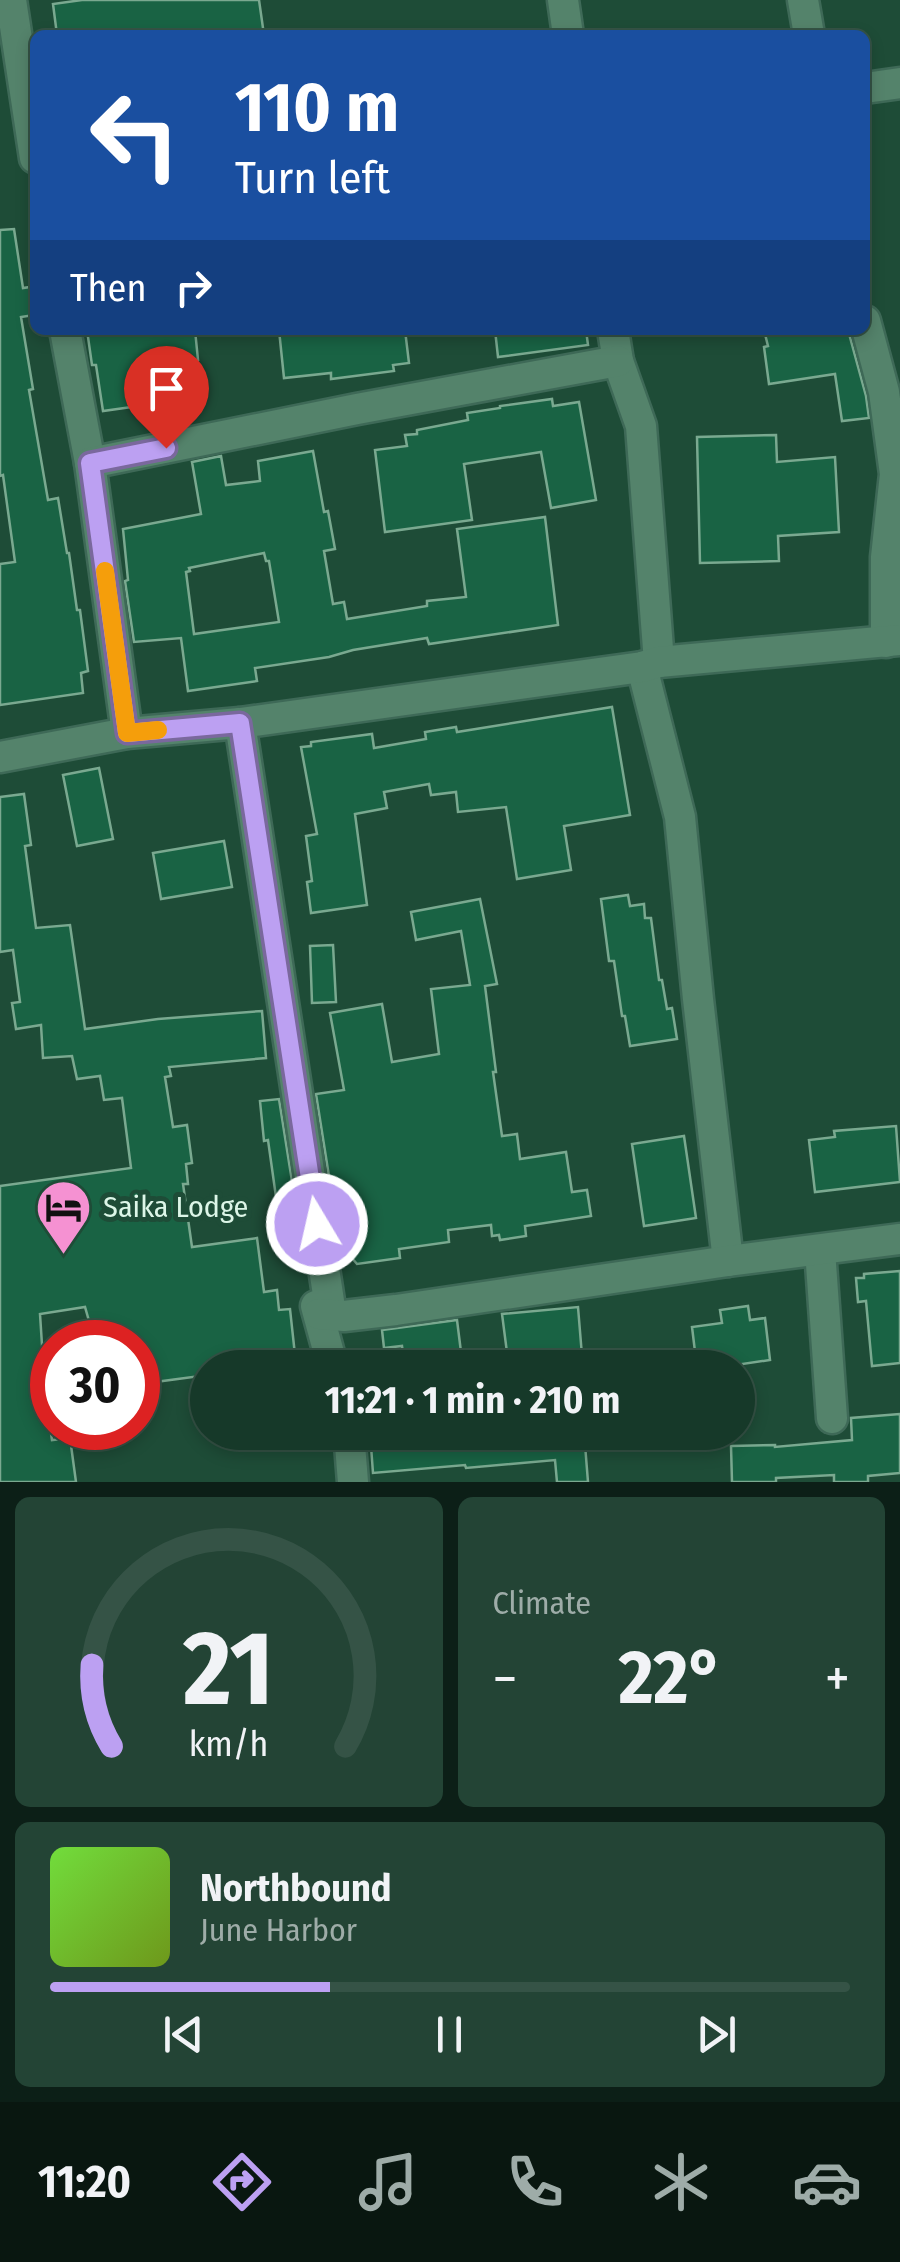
<!DOCTYPE html>
<meta charset="utf-8">
<style>
:root{--surface:#163929;--page:#234435;--text:#f1f3f6;--muted:#9eaca8;--line:#355346;--accent:#bca0f2}
body{margin:0;font-family:"Fira Sans Condensed",sans-serif;background:var(--page);color:var(--text);height:100vh;display:flex;flex-direction:column;font-size:38px;white-space:nowrap}
*{box-sizing:border-box;margin:0}
p{font-size:32px;color:var(--muted)}
.icon{flex:none;width:55px;height:55px;fill:none;stroke:currentColor;stroke-width:2;stroke-linecap:round;stroke-linejoin:round}
.map{position:relative;height:1482px;overflow:hidden}
.sheet{display:flex;flex-direction:column;gap:15px;padding:15px;background:#0c1f17;flex:1}
.sheet>*{flex:none}
.hud{position:absolute;left:30px;top:30px;width:840px;height:305px;border-radius:15px;box-shadow:0 5px 15px #0003,0 0 0 2px var(--line);background:#1a4fa0;color:#fff;overflow:hidden}
.speed{position:absolute;left:30px;top:1320px;display:flex;gap:20px;font-size:50px;font-weight:700;text-align:center}
.speed>*{display:grid;place-content:center;width:130px;height:130px;border-radius:50%;background:var(--surface);box-shadow:0 5px 15px #0003,0 0 0 2px var(--line);line-height:1}
.speed .limit{border:15px solid #d22;background:#fff;color:#111}
.pin{position:absolute;display:grid;place-items:center;width:85px;height:85px;color:#fff;margin:-102px -42px;border-radius:50% 50% 50% 0;rotate:-45deg;box-shadow:0 0 10px #0007}
.pin .icon{rotate:45deg}
.me{position:absolute;width:110px;margin:-55px;rotate:351deg;stroke-linejoin:round;filter:drop-shadow(0 0 8px #0008)}
.turn{display:flex;align-items:center;gap:35px;height:210px;padding:0 40px;font-size:45px}
.turn .icon{width:130px;height:130px;stroke-width:2.5}
.turn b{display:block;font-size:70px;line-height:85px}
.then{display:flex;align-items:center;height:95px;padding:0 40px;background:#0003;gap:20px;font-size:38px}
.big{font-size:75px;font-weight:700;line-height:1.1}
.sheet .tile{flex:1;display:flex;flex-direction:column;justify-content:center;gap:15px;min-width:0;padding:0 35px;border-radius:15px;background:var(--page)}
.sheet .dial{align-items:center;gap:0}
.dial svg{height:260px;overflow:visible;fill:none;stroke:var(--line);stroke-width:7;stroke-linecap:round;text-anchor:middle}
.dial text{fill:var(--text);stroke:none}
.song{display:flex;align-items:center;gap:30px}
.cover{width:120px;height:120px;border-radius:15px;background:linear-gradient(135deg,hsl(100 70% 55%),hsl(80 70% 35%))}
.played{height:10px;border-radius:5px;background:linear-gradient(90deg,var(--accent) 35%,var(--line) 35%)}
.keys{display:flex;justify-content:space-around;direction:ltr}
.heat{display:flex;justify-content:space-between;align-items:center;font-size:55px;direction:ltr}
.sheet .tiles{flex:1;display:grid;gap:15px;grid-template-columns:1fr 1fr}
.tile:last-child{grid-column:span 2}
.trip{position:absolute;left:190px;top:1350px;width:565px;height:100px;border-radius:50px;background:var(--surface);box-shadow:0 5px 15px #0003,0 0 0 2px var(--line);font-weight:700;line-height:100px;text-align:center}
.menu{display:flex;height:160px;justify-content:space-around;align-items:center;background:#091710;color:var(--muted)}
.menu .icon{width:70px;height:70px}
.menu .on{color:var(--accent)}
.menu b{font-size:45px;color:var(--text)}
.map>svg:first-child{display:block}
</style>
<div class="map">
<svg width="900" height="1482" viewBox="0 0 900 1482">
<rect width="100%" height="100%" fill="#1e4c37"/>
<g fill="#196344" stroke="#7aa990" stroke-width="2.5" fill-rule="evenodd">
<polygon points="82,0 259,0 264,35 57,35 53,4"/>
<polygon points="14,229 23,288 30,287 34,315 21,317 33,389 29,390 48,500 58,498 67,553 69,553 77,610 80,610 88,671 81,673 83,693 0,705 0,564 15,562 3,475 0,476 0,230"/>
<polygon points="87,330 195,330 198,360 148,368 153,404 103,411 96,365 92,365"/>
<polygon points="279,330 405,330 409,363 393,365 394,371 331,379 331,373 284,378"/>
<polygon points="495,330 586,330 588,345 498,357"/>
<polygon points="764,330 848,330 866,396 869,418 842,421 835,374 769,384 764,347 768,346"/>
<polygon points="552,399 553,406 579,402 596,500 551,508 541,452 464,464 472,520 385,532 375,450 407,446 405,435 417,434 417,430 468,420 467,413 500,408 500,406"/>
<polygon points="776,435 777,462 835,457 839,532 778,536 779,561 700,563 697,437"/>
<path d="M313 451 324 512 328 511 335 549 324 551 333 604 344 602 347 619 427 606V601L466 597 457 529 545 517 558 625 429 644 427 638 353 650 329 657 255 668 257 681 188 691 181 638 134 642 125 581 128 580 123 529 201 514 192 462 221 456 226 485 260 481 258 461ZM264 553 266 561H269L279 622 194 634 186 572 190 571 189 568Z"/>
<polygon points="612,707 630,815 564,826 571,870 517,879 506,807 458,812 456,792 431,795 429,784 384,792 387,808 355,814 367,905 311,913 307,882 312,881 306,836 317,834 301,747 311,746 311,742 372,734 374,748 426,739 425,732 456,727 457,732"/>
<polygon points="99,768 113,839 77,846 63,775"/>
<polygon points="24,794 31,845 25,846 36,928 70,925 85,1029 158,1019 262,1011 266,1058 169,1067 171,1076 165,1077 173,1127 187,1125 192,1163 186,1164 188,1184 183,1184 192,1247 257,1238 264,1292 277,1290 279,1310 290,1309 296,1364 277,1368 208,1368 208,1375 155,1382 153,1362 138,1364 138,1342 95,1342 85,1307 40,1314 45,1391 52,1440 70,1438 76,1482 0,1482 0,1186 131,1168 122,1098 104,1100 100,1076 77,1079 72,1056 43,1058 41,1025 16,1029 12,1003 20,1002 13,950 0,952 0,797"/>
<polygon points="224,841 232,887 161,899 153,853"/>
<polygon points="628,895 630,906 644,904 645,918 651,918 659,980 662,980 667,1009 672,1008 677,1039 630,1046 625,1016 622,1016 614,961 609,961 601,899"/>
<polygon points="480,899 497,984 485,986 496,1072 493,1072 502,1136 517,1134 520,1159 566,1152 572,1192 587,1190 591,1216 525,1226 526,1236 500,1240 499,1235 492,1236 491,1225 448,1230 449,1242 399,1249 400,1258 357,1264 346,1251 338,1188 331,1189 316,1094 344,1090 330,1013 382,1004 392,1062 439,1054 431,989 470,985 461,931 416,940 411,912"/>
<polygon points="333,945 336,1002 312,1003 310,946"/>
<polygon points="279,1099 294,1194 276,1197 268,1140 264,1141 260,1101"/>
<polygon points="896,1126 900,1182 815,1192 809,1140 835,1137 834,1131"/>
<polygon points="684,1136 696,1218 644,1226 632,1144"/>
<polygon points="900,1271 900,1363 872,1366 866,1301 858,1302 856,1278 864,1278 864,1274"/>
<polygon points="748,1306 750,1320 765,1318 770,1360 742,1364 742,1368 697,1368 692,1327 722,1323 720,1310"/>
<polygon points="578,1307 583,1368 509,1368 502,1314"/>
<polygon points="457,1320 463,1368 405,1368 402,1346 384,1348 382,1330"/>
<polygon points="900,1414 900,1473 868,1476 868,1482 834,1482 834,1475 776,1478 776,1482 732,1482 731,1446 775,1445 775,1447 852,1440 851,1418"/>
<polygon points="558,1432 584,1432 588,1482 557,1482 555,1460 466,1468 465,1465 373,1473 371,1446"/>
</g>
<g fill="none" stroke-linecap="round" stroke-linejoin="round">
<defs>
<g id="minor">
<polyline points="11,0 35,158"/>
<polyline points="563,0 568,35"/>
<polyline points="803,0 809,35"/>
<polyline points="865,88 900,83"/>
<polyline points="865,321 884,392 895,474 886,557 886,642"/>
<polyline points="65,330 90,463 127,733"/>
<polyline points="613,330 618,361 641,426 659,662"/>
<polyline points="90,463 357,409 618,361"/>
<polyline points="642,667 680,817 698,999 728,1261"/>
<polyline points="240,723 329,1301 316,1306 333,1368"/>
<polyline points="0,757 127,733 240,723 642,667 659,662 900,640"/>
<polyline points="820,1250 832,1418"/>
<polyline points="319,1314 344,1316 396,1310 728,1261 900,1239"/>
<polyline points="349,1432 353,1482"/>
</g>
</defs>
<use href="#minor" stroke="#3e6957" stroke-width="35"/>
<use href="#minor" stroke="#54836b" stroke-width="30"/>
</g>
<g fill="none" stroke-linecap="round" stroke-linejoin="round">
<defs>
<polyline id="route" points="166,448 90,463 127,733 240,723 317,1224"/>
</defs>
<use href="#route" stroke="#7a689d" stroke-width="25"/>
<use href="#route" stroke="#bca0f2" stroke-width="18"/>
<polyline stroke="#f59e0b" stroke-width="18" points="105,571 127,733 158,730"/>
</g>
<defs>
<symbol id="hotel-pin" viewBox="-11 -11 22 30"><path d="M0 17L-7.5 6A9.5 9.5 0 1 1 7.5 6Z" fill="#f591d2" stroke="#1e4c37"/><path d="M-6-4.5h1.5V1H6V5H4.5V3h-9V5H-6ZM-4 0a1.8 1.8 0 1 1 3.6 0ZM.5 0V-2.5h3Q6-2.5 6 0Z" fill="#111"/></symbol>
</defs>
<g fill-rule="evenodd">
<use href="#hotel-pin" x="32" y="1176" width="63" height="86"/>
</g>
<g text-anchor="middle" stroke-width="10" stroke-linejoin="round" paint-order="stroke">
<g font-size="30" fill="#ddf6e8" stroke="#1e4c37" text-anchor="start">
<text x="103" y="1217">Saika Lodge</text>
</g>
</g>
</svg>
<div class="speed"><div class="limit">30</div></div>
<div class="pin" style="left:166px;top:448px;background:#d93025"><svg class="icon" aria-label="arrive" viewBox="0 0 24 24"><path d="M6 21V4h12l-3 4 3 4H6"/></svg></div>
<svg class="me" style="left:317px;top:1224px" viewBox="-20 -20 40 40"><circle r="17" fill="#bca0f2" stroke="#fff" stroke-width="3"/><path d="M0-11L8 9 0 5-8 9z" fill="#fff"/></svg>
<div class="trip">11:21 · 1 min · 210 m</div>
<div class="hud">
<div class="turn"><svg class="icon" aria-label="left" viewBox="0 0 24 24"><path d="M17 20v-9H6M10 6l-5 5 5 5"/></svg><div><b>110 m</b>Turn left</div></div>
<div class="then">Then<svg class="icon" aria-label="right" viewBox="0 0 24 24"><path d="M7 20v-9h11M14 6l5 5-5 5"/></svg></div>
</div>
</div>
<section class="sheet">
<div class="tiles">
<div class="tile dial"><svg viewBox="0 0 100 80">
<path d="M14 69A42 42 0 1 1 86 69"/>
<path d="M14 69A42 42 0 0 1 8 44" stroke="#bca0f2"/>
<text x="50" y="56" font-size="32" font-weight="700">21</text>
<text x="50" y="72" font-size="11">km/h</text>
</svg></div>
<div class="tile"><p>Climate</p>
<div class="heat"><a>−</a><b class="big">22°</b><a>+</a></div>
</div>
<div class="tile">
<div class="song"><i class="cover"></i><div><b>Northbound</b><p>June Harbor</p></div></div>
<div class="played"></div>
<div class="keys"><svg class="icon" aria-label="previous" viewBox="0 0 24 24"><path d="M18 5L8 12l10 7zM5 5v14"/></svg><svg class="icon" aria-label="pause" viewBox="0 0 24 24"><path d="M8 5v14M16 5v14"/></svg><svg class="icon" aria-label="next" viewBox="0 0 24 24"><path d="M6 5l10 7-10 7zM19 5v14"/></svg></div>
</div>
</div>
</section>
<nav class="menu">
<b>11:20</b>
<svg class="icon on" aria-label="directions" viewBox="0 0 24 24"><path d="M12 3l9 9-9 9-9-9zM9 14v-3h6M13 9l2 2-2 2"/></svg>
<svg class="icon" aria-label="music" viewBox="0 0 24 24"><path d="M9 18V5l10-2v13"/><circle cx="6" cy="18" r="3"/><circle cx="16" cy="16" r="3"/></svg>
<svg class="icon" aria-label="phone" viewBox="0 0 24 24"><path d="M5 4h4l2 5-3 2q2 4 5 5l2-3 5 2v4C11 20 4 13 5 4z"/></svg>
<svg class="icon" aria-label="climate" viewBox="0 0 24 24"><path d="M12 3v18M4 7l16 10M4 17L20 7"/></svg>
<svg class="icon" aria-label="car" viewBox="0 0 24 24"><path d="M5 17H2v-5l4-1 3-4h7l3 4 3 1v5h-3M9 17h6M6 11h13"/><circle cx="7" cy="17" r="2"/><circle cx="17" cy="17" r="2"/></svg>
</nav>
